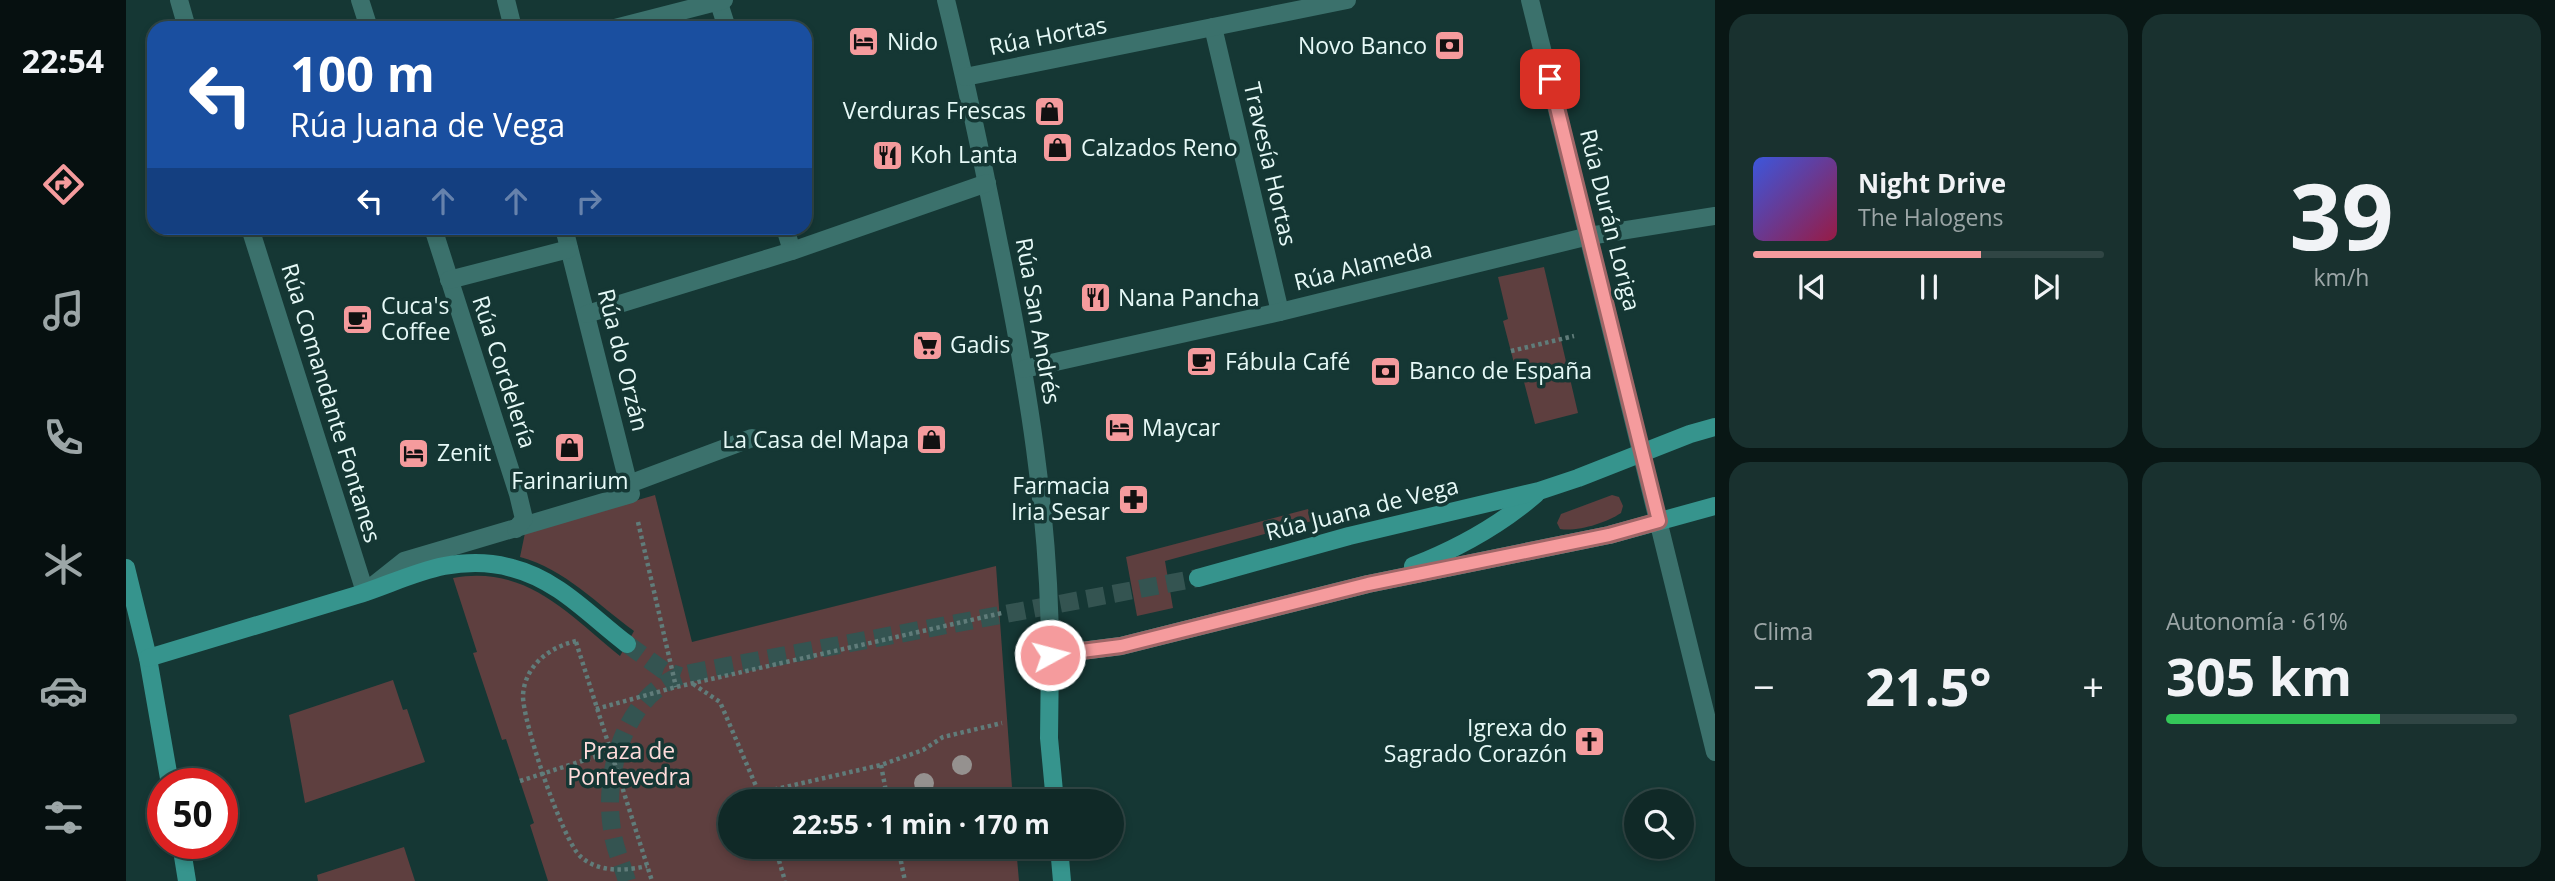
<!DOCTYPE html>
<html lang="es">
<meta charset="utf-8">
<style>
:root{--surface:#102927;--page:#19312f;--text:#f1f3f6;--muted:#9ca6a7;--line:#304544;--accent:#f59b9d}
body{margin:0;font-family:"Open Sans",sans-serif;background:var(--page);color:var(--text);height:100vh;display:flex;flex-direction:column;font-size:26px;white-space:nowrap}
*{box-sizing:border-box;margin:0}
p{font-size:23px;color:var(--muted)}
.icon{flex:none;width:38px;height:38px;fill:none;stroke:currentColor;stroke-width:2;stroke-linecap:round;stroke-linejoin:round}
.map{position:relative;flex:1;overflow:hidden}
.details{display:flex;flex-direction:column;gap:14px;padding:14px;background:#091715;width:840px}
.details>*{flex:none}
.top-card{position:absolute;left:21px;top:21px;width:665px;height:214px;border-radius:21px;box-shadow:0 4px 10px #0003,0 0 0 2px var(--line);background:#1a4fa0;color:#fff;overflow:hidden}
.fabs{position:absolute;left:1498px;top:789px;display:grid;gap:14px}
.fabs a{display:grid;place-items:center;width:70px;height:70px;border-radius:50%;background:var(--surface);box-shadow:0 4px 10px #0003,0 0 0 2px var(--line);font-size:35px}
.speed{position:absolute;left:21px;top:768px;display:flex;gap:14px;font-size:35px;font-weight:700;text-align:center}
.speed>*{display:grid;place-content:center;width:91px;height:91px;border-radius:50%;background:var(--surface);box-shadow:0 4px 10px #0003,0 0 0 2px var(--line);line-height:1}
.speed .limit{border:10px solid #d22;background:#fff;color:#111}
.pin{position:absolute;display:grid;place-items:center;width:60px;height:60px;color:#fff;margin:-30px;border-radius:14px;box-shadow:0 4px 10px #0006}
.me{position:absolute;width:77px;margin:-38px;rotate:83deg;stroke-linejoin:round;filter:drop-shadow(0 0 5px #0008)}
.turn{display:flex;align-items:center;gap:24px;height:147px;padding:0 28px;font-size:32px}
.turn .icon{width:91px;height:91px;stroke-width:2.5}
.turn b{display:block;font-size:49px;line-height:60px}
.lanes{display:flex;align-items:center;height:66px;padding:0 28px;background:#0003;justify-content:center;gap:35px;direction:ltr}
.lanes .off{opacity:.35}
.big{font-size:52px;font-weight:700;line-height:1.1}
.details .card{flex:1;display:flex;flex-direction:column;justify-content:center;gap:10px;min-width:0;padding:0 24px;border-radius:21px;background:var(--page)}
.details .dial{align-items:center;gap:0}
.dial b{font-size:91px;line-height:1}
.song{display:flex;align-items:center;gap:21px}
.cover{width:84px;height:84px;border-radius:10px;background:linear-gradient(135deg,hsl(230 70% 55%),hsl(340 70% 35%))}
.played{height:7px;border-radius:4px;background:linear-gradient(90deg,var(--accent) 65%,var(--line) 65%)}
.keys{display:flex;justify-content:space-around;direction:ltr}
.heat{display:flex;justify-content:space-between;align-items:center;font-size:38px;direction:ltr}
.charge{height:10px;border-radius:5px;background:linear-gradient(90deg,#34c759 61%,var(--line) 0)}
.details .tiles{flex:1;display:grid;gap:14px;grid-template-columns:repeat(2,1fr)}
.trip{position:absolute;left:592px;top:789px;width:406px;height:70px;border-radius:35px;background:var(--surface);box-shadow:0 4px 10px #0003,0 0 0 2px var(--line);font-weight:700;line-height:70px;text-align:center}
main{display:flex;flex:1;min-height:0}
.tab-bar{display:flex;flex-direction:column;width:126px;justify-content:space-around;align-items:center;background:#061010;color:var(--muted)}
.tab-bar .icon{width:49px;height:49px}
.tab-bar .selected{color:var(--accent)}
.tab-bar b{font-size:32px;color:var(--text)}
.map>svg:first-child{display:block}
</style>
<main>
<nav class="tab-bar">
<b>22:54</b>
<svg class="icon selected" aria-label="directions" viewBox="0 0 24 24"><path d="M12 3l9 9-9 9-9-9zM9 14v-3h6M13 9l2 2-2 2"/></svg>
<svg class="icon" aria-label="music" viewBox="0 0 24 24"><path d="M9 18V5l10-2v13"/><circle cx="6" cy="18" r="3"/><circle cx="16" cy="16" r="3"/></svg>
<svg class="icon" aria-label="phone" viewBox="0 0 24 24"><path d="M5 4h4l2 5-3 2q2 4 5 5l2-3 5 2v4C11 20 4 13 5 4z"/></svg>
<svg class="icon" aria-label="climate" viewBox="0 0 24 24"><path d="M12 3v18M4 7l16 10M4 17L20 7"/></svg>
<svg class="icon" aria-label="car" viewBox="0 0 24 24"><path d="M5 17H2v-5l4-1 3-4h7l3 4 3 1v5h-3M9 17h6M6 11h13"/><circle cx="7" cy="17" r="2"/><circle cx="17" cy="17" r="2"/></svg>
<svg class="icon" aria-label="filters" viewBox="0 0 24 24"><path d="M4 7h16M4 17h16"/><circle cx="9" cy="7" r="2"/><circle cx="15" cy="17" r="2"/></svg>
</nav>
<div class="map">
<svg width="1589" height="881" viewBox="0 0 1589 881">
<rect width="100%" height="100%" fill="#153734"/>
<g fill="#5e3f3f">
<polygon points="1418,267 1452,413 1409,424 1398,382 1393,382 1377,321 1382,319 1372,277"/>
<path d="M529 495 566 642 870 566 887 801 604 802V847H890L893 881H422L404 825 408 823 380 739 376 740 347 653 351 652 327 578C401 565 442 614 494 656L508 631C472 605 439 569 394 557L399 533Z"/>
<path d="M1486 495 1493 497 1497 506 1495 513C1480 523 1451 532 1434 529L1431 523 1435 514Z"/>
<polygon points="1182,509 1186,521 1039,561 1047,608 1011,616 1000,557"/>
<polygon points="267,680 277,710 281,709 299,762 179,803 163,715"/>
<polygon points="278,847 289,881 192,881 191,875"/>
</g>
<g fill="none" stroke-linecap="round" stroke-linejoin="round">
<g stroke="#345451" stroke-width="18" stroke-dasharray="18 9" stroke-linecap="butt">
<polyline points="501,644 537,670 554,676"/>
<path d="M501 881C496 864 488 847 486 829 477 775 498 697 554 676 562 673 572 672 580 670L1072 578"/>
</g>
<g stroke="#607c7a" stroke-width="4.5" stroke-dasharray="3.5 3.5" stroke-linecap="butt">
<polyline points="1385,351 1448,336"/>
<polyline points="512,522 550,687"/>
<path d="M450 641C424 647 399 665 397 695 396 720 436 839 454 856 472 873 499 871 521 866"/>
<polyline points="450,642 526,881"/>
<polyline points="567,684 594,702 633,793 755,765 797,750 817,737 876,723"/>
<polyline points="470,709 550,687 876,613"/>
<polyline points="755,765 762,802"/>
<polyline points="394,781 484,752"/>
<polyline points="649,847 659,881"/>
<polyline points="772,847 779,881"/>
</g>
<g stroke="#3b716c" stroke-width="18">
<polyline points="53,0 61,28"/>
<polyline points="234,0 243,28"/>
<polyline points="380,0 387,28"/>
<polyline points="592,0 601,28"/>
<path d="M820 0C840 81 857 163 873 244 901 380 924 517 924 655"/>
<polyline points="1404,0 1589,752"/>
<polyline points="1087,27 1154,312"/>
<polyline points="489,28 598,0"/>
<polyline points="839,77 1221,0"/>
<polyline points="124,228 239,592 278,561 505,494 438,228"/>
<polyline points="307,228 392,494 398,519 390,529"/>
<polyline points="659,228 666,251"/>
<polyline points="323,280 443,249"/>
<polyline points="461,314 666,251 861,183"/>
<polyline points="898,369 1154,312 1463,236 1589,216"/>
<polyline points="503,484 626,438"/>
</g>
<g stroke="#36948d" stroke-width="18">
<path d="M1287 566C1333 548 1373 526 1410 494"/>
<polyline points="0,568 22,658 44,784"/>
<polyline points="1072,578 1223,536 1413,491 1452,478 1564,434 1589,427"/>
<path d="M22 658C92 637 162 616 231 595 260 586 288 572 318 566 340 562 365 562 386 568 433 580 464 616 501 644"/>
<polyline points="929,802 923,738 924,655 995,646 1242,584 1483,535 1589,506"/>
<polyline points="55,844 61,881"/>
<polyline points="933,847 936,881"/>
</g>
</g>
<g fill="#95918f">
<circle cx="836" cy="765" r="10"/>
<circle cx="798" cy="783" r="10"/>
</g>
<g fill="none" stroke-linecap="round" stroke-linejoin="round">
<defs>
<polyline id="route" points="924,655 995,646 1242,584 1483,535 1533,521 1424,79"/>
</defs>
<use href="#route" stroke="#9f6566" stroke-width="18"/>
<use href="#route" stroke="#f59b9d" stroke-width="12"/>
</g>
<defs>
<symbol id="hotel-square" viewBox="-11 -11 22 22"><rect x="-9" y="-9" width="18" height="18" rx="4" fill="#f59b9d" stroke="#153734"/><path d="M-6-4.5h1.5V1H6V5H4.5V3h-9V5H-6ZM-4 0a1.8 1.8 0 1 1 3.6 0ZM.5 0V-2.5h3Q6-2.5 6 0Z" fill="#111"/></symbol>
<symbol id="bank-square" viewBox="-11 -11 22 22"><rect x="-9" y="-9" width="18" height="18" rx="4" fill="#f59b9d" stroke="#153734"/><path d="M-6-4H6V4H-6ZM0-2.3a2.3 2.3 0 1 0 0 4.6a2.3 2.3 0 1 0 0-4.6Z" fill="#111"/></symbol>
<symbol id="shop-square" viewBox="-11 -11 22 22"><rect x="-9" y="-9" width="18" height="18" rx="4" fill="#f59b9d" stroke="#153734"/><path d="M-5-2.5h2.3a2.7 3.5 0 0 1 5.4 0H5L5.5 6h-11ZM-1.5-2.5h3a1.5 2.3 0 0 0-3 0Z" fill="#111"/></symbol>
<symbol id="restaurant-square" viewBox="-11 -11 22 22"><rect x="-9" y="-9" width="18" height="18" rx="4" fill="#f59b9d" stroke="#153734"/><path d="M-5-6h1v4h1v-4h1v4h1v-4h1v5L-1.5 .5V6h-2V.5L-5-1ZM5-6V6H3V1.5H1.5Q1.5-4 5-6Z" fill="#111"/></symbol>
<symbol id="cafe-square" viewBox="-11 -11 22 22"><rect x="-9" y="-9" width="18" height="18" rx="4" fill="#f59b9d" stroke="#153734"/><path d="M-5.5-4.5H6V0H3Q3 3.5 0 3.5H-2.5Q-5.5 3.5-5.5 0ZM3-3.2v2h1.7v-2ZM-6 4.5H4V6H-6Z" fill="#111"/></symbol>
<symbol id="supermarket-square" viewBox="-11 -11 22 22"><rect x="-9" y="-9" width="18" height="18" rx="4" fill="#f59b9d" stroke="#153734"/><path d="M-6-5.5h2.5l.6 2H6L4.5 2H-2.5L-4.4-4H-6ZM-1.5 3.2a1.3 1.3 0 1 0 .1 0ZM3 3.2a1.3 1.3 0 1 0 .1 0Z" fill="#111"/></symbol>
<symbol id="pharmacy-square" viewBox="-11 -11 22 22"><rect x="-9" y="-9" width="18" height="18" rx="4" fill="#f59b9d" stroke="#153734"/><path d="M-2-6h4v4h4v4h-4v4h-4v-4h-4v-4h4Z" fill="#111"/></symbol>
<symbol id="church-square" viewBox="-11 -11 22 22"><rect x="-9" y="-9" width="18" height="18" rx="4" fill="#f59b9d" stroke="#153734"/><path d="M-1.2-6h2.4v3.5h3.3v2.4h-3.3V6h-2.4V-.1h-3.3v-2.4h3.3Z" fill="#111"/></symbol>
</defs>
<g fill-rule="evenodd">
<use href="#hotel-square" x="720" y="24" width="35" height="35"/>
<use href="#bank-square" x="1306" y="28" width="35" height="35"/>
<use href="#shop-square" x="906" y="94" width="35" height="35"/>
<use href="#shop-square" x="914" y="130" width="35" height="35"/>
<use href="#restaurant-square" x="744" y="138" width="35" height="35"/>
<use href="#restaurant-square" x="952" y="280" width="35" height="35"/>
<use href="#cafe-square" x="214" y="302" width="35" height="35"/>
<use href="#supermarket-square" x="784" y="328" width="35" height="35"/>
<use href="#cafe-square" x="1058" y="344" width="35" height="35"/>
<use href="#bank-square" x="1242" y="354" width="35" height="35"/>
<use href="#hotel-square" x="976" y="410" width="35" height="35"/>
<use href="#shop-square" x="788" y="422" width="35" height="35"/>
<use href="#shop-square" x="426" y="430" width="35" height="35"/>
<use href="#hotel-square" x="270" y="436" width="35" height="35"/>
<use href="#pharmacy-square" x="990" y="482" width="35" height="35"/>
<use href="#church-square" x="1446" y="724" width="35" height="35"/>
</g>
<g text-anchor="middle" stroke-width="7" stroke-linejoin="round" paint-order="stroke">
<g font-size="23" fill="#e6f9f7" stroke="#153734">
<text transform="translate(922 36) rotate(-11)" y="8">Rúa Hortas</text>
<text transform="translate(1144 164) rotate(77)" y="8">Travesía Hortas</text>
<text transform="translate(1484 220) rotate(76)" y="8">Rúa Durán Loriga</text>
<text transform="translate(1237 266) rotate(-14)" y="8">Rúa Alameda</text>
<text transform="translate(912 321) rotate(80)" y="8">Rúa San Andrés</text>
<text transform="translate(497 360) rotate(76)" y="8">Rúa do Orzán</text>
<text transform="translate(378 372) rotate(72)" y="8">Rúa Cordelería</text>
<text transform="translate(205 403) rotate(73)" y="8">Rúa Comandante Fontanes</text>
<text transform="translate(1236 509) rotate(-14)" y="8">Rúa Juana de Vega</text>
</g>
<g font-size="23" fill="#e6f9f7" stroke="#153734" text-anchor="start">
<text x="761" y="50">Nido</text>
<text x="1301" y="54" text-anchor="end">Novo Banco</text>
<text x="900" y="119" text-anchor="end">Verduras Frescas</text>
<text x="955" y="156">Calzados Reno</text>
<text x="784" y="163">Koh Lanta</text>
<text x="992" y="306">Nana Pancha</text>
<text x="255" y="314">Cuca's<tspan x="255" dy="26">Coffee</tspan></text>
<text x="824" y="353">Gadis</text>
<text x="1099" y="370">Fábula Café</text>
<text x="1283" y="379">Banco de España</text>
<text x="1016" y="436">Maycar</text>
<text x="783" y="448" text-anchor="end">La Casa del Mapa</text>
<text x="311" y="461">Zenit</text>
<text x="444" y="489" text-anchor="middle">Farinarium</text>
<text x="984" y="494" text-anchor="end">Farmacia<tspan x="984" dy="26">Iria Sesar</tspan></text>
<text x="1441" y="736" text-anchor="end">Igrexa do<tspan x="1441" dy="26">Sagrado Corazón</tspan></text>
</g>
<g font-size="23" fill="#fedbda" stroke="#153734">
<text x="503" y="759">Praza de<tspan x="503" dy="26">Pontevedra</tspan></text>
</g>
</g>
</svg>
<div class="fabs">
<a><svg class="icon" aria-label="search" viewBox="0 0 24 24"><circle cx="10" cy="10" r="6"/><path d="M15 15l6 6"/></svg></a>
</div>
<div class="speed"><div class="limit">50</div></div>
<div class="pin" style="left:1424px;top:79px;background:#d93025"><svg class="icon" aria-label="arrive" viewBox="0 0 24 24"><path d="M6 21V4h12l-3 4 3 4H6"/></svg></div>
<svg class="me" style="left:924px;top:655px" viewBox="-20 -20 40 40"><circle r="17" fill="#f59b9d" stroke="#fff" stroke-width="3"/><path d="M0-11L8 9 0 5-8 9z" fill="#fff"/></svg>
<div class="trip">22:55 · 1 min · 170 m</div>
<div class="top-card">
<div class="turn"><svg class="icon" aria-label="left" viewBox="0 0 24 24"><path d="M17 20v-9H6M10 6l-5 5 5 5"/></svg><div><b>100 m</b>Rúa Juana de Vega</div></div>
<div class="lanes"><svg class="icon" aria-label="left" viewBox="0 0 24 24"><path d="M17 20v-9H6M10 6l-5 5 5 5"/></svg><svg class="icon off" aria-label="ahead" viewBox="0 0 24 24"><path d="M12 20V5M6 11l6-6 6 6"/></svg><svg class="icon off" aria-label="ahead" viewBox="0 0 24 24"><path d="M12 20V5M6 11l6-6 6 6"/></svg><svg class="icon off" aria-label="right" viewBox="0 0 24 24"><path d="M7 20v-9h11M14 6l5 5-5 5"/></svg></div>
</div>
</div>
<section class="details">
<div class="tiles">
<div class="card">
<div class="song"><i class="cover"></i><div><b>Night Drive</b><p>The Halogens</p></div></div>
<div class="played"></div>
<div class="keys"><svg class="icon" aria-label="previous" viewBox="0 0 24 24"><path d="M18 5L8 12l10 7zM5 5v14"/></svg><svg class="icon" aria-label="pause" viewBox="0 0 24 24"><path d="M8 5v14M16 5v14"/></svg><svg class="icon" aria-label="next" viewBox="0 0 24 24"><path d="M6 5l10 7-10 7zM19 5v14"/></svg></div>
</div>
<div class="card dial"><b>39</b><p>km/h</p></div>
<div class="card"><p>Clima</p>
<div class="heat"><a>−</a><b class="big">21.5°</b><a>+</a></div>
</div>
<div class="card"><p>Autonomía · 61%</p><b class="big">305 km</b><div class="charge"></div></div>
</div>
</section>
</main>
